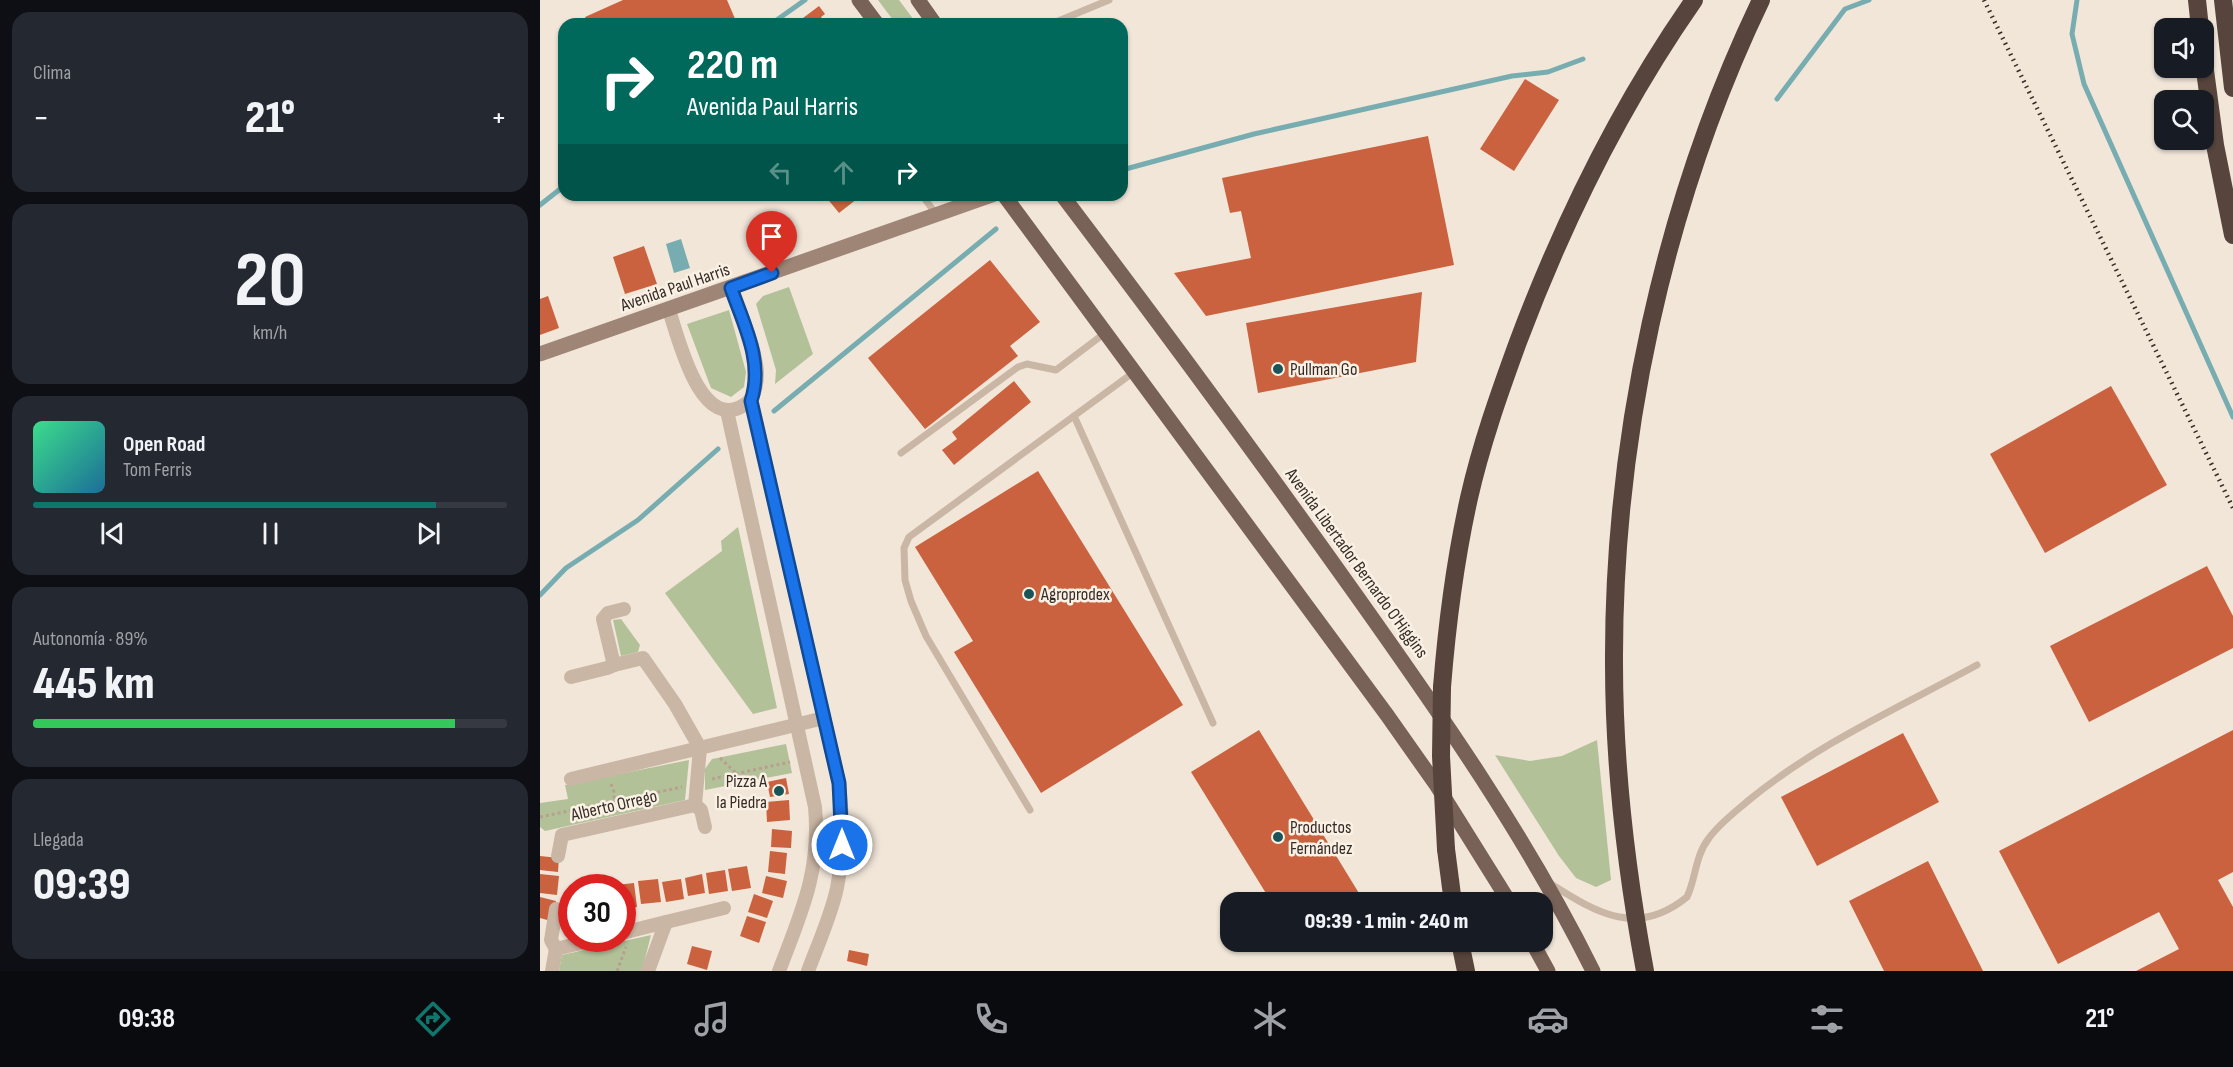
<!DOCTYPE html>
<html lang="es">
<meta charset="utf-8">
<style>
:root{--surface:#171b24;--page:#242831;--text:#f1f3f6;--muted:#9ea1a6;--line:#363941;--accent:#0f766e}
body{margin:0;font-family:"Sofia Sans Condensed",sans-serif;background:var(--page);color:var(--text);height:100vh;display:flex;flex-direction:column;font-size:22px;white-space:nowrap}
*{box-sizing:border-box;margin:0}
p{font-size:20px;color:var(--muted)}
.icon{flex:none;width:33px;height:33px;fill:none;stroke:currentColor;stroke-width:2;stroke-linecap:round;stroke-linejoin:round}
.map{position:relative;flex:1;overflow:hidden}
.side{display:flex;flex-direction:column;gap:12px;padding:12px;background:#0d0f14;width:540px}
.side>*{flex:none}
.hud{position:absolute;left:18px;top:18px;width:570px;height:183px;border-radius:18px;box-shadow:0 2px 4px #0004;background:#00695c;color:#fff;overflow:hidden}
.fabs{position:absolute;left:1614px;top:18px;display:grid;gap:12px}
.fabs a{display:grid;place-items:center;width:60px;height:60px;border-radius:12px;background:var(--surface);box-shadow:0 2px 4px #0004;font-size:30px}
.speed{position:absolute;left:18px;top:874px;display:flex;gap:12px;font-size:30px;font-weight:700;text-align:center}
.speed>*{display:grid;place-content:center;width:78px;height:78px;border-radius:50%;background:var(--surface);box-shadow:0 2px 4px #0004;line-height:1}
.speed .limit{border:9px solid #d22;background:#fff;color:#111}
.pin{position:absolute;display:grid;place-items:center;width:51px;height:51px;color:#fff;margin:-62px -26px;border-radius:50% 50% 50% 0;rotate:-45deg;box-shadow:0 0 6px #0007}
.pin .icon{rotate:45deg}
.me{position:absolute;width:66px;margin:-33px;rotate:0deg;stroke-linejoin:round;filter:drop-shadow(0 0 4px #0008)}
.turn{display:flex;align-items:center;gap:21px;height:126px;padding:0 30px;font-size:27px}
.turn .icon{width:78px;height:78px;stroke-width:2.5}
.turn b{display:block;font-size:42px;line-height:51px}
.lanes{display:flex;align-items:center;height:57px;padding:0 30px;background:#0003;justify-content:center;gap:30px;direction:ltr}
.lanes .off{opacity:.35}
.big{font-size:45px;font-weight:800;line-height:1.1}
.side .tile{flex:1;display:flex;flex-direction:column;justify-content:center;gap:9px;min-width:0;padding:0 21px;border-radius:18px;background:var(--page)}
.side .dial{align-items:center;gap:0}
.dial b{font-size:78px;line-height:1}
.song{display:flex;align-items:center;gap:18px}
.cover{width:72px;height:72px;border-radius:9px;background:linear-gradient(135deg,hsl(150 70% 55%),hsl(200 70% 35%))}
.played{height:6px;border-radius:3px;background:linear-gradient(90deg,var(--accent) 85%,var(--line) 85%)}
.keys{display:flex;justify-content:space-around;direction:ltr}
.heat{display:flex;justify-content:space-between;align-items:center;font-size:33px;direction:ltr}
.charge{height:9px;border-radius:4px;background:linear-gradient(90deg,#34c759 89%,var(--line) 0)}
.trip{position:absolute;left:680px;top:892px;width:333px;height:60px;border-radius:18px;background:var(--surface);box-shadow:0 2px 4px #0004;font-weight:800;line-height:60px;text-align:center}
.tab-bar{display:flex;height:96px;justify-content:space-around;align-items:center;background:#090b0e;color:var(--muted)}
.tab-bar .icon{width:42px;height:42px}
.tab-bar .active{color:var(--accent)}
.tab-bar b{font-size:27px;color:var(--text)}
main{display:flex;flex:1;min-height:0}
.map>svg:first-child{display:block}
</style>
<main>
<section class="side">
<div class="tile"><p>Clima</p>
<div class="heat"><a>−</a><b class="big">21°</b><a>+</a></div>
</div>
<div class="tile dial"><b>20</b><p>km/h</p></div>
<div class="tile">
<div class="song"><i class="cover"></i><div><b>Open Road</b><p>Tom Ferris</p></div></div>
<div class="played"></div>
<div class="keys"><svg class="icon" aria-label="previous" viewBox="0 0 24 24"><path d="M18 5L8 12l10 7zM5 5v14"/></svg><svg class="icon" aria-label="pause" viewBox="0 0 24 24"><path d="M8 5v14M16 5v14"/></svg><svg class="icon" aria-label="next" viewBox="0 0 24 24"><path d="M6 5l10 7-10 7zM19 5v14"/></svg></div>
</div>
<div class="tile"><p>Autonomía · 89%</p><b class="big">445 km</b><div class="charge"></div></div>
<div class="tile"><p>Llegada</p><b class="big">09:39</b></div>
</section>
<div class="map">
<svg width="1693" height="971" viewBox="0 0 1693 971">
<rect width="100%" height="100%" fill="#f2e6d9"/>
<g fill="#b3c199">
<polygon points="338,0 359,0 377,24 356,24"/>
<polygon points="249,287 273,354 235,384 236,370 216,304 223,296"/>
<polygon points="189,310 206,372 204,387 191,397 171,388 147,324"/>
<polygon points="198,527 237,708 213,714 125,593 182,551 181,541"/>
<polygon points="81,619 100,645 98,652 81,656 73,620"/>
<polygon points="1057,740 1071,880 1056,887 1036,878 1019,856 955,755 990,761 1022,756"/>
<polygon points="246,744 252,773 165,790 165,769 172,759"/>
<polygon points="149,760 145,800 5,831 0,827 0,803 28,799 25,785"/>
<polygon points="111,935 102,971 19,971 22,955"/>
</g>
<polygon fill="#77adb0" points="141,239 150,268 134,273 126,244"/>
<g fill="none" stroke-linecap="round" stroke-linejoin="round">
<g stroke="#77adb0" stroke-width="5">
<polyline points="1537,0 1532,34 1544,84 1693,417"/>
<polyline points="231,24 265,0"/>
<polyline points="1237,99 1305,9 1329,0"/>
<polyline points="582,170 714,134 972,76 1008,72 1043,59"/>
<polyline points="0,205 24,186"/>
<polyline points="234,411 456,229"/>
<polyline points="0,595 26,568 98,520 178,449"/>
</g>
</g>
<g fill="#ca623f">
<polygon points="83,0 187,0 196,21 189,24 149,24 147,18 133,24 48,24 45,17"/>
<polygon points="279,6 285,14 281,17 286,24 255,24"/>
<polygon points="985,79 1019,100 974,171 940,149"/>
<polygon points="888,136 914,265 666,316 634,273 711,258 701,211 690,213 682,178"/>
<polygon points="289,195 322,195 299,213 286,197"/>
<polygon points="104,246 117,284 85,294 73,257"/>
<polygon points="450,260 500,322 470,346 478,356 385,429 328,358"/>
<polygon points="882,292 876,362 718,393 706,323"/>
<polygon points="8,296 19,328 0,335 0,299"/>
<polygon points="474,381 491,402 414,465 402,450 417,439 412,432"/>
<polygon points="1571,386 1627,485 1505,553 1450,454"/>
<polygon points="498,471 643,705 501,793 414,652 433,641 375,547"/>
<polygon points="1667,566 1693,616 1693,648 1549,722 1510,646"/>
<polygon points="719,730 825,903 732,903 651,772"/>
<polygon points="1693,730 1693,872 1678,880 1693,907 1693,971 1596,971 1639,949 1619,912 1518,964 1459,851"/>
<polygon points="1363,733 1399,802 1277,866 1241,797"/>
<polygon points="246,778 249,794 230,797 227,782"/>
<polygon points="249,800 250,820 227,822 226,802"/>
<polygon points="232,829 252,831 251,848 231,847"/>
<polygon points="230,851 247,853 245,874 228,872"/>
<polygon points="0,856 19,858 18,872 0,870"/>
<polygon points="1388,861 1443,971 1344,971 1309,901"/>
<polygon points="207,866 211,888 192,891 188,869"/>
<polygon points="185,870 188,891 169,894 166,873"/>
<polygon points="0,874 19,876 17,895 0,893"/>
<polygon points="162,874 165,893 148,896 145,878"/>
<polygon points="226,876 247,881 243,898 222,893"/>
<polygon points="118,879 121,902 101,904 98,881"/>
<polygon points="141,879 144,899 126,902 122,882"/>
<polygon points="94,883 97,907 82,909 82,888 77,888 76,885"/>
<polygon points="214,894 233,901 227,918 208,912"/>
<polygon points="0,897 16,901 11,921 0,918"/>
<polygon points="207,916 226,922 219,943 200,936"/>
<polygon points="152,946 172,951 167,970 147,964"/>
<polygon points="309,950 329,954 327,966 307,961"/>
</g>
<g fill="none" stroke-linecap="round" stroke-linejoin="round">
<g stroke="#b6a08f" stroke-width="3" stroke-dasharray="3 3" stroke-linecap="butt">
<polyline points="180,758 196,773"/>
<polyline points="172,779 250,762"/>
<polyline points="71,784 74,792 74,810"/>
<polyline points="0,817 142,787"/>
<polyline points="77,971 86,947"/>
</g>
<g stroke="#cab6a5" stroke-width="7">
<polyline points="511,24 569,0"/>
<polyline points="382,195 396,214"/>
<polyline points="534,416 673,723"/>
<polyline points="361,453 478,367 487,364 516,370 565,333"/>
<polyline points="490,810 386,636 371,601 365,580 364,548 369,537 594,372"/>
<path d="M1011 884C1058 914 1098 937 1147 897 1156 878 1155 856 1169 838 1180 823 1195 812 1209 800 1277 744 1360 707 1437 665"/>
</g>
<g stroke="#cab6a5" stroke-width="14">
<path d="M129 310C138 337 160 433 204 405 215 399 217 385 217 372 215 344 200 315 191 288"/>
<path d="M211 401 299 783C303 818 304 853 297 888 291 916 278 944 268 971"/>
<path d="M187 411 275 807C281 871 261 913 239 971"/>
<polyline points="31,677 67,668 74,665"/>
<polyline points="31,779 284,718"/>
<polyline points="155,805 161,810 165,827"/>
<polyline points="18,856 22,835 155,805 160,748 135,704 103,658 74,665 63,619 68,613 84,609"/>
<polyline points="16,909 11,940 16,949"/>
<polyline points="126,922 184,908"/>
<polyline points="82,933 126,922 108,971"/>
<polyline points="12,971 16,949 57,939"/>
</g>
<polyline stroke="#9e8576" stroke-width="15" points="0,354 452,195"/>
<g stroke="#786257" stroke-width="15">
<polyline points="319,0 337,24"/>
<polyline points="378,0 395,24"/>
<polyline points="464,195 847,715 897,786 970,903"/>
<path d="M522 195C622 327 720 460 816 595 902 716 987 838 1053 971"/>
<polyline points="992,942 1008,971"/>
</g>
<g stroke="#57453d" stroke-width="18">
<polyline points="1657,0 1660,28"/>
<polyline points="1683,0 1693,88"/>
<polyline points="1664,63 1675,145 1693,235"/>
<path d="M902 687C907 624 915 561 929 498 941 445 959 394 978 342 1023 222 1080 106 1154 0"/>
<polyline points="906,849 913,903"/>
<polyline points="920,942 926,971"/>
<path d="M1105 971C1086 869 1074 767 1074 663 1073 439 1124 202 1221 0"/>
</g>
<polyline stroke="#362b26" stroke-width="4.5" stroke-dasharray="1.5 4.5" stroke-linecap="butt" points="1444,0 1693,508"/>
<polyline stroke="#57453d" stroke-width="18" points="902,687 901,756 906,849"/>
</g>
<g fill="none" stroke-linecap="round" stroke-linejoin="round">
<defs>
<path id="route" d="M232 273 191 288C204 325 224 362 211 401L299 783 302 845"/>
</defs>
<use href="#route" stroke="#114b97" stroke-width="15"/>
<use href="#route" stroke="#1a73e8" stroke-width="10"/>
</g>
<g fill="#1b5458" stroke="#faf1e5" stroke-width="2">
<circle cx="738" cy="369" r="6"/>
<circle cx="489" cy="594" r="6"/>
<circle cx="239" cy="791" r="6"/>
<circle cx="738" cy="837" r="6"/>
</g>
<g text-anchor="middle" stroke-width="5" stroke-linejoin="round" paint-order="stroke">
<g font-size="18" fill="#362b26" stroke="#faf1e5">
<text transform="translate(135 287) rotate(-19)" y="6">Avenida Paul Harris</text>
<text transform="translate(817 563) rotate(54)" y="6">Avenida Libertador Bernardo O'Higgins</text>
<text transform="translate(74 805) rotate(-13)" y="6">Alberto Orrego</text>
</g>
<g font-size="18" fill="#362b26" stroke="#faf1e5" text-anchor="start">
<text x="750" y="375">Pullman Go</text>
<text x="501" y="600">Agroprodex</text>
<text x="227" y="787" text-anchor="end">Pizza A<tspan x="227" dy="21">la Piedra</tspan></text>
<text x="750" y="833">Productos<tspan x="750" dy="21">Fernández</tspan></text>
</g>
</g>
</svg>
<div class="fabs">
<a><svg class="icon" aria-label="sound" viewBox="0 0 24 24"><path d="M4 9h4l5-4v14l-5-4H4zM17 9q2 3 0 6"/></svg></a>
<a><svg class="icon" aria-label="search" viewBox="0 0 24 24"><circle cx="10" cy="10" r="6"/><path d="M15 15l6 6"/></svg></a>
</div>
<div class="speed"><div class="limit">30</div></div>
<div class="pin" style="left:232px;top:273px;background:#d93025"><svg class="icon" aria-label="arrive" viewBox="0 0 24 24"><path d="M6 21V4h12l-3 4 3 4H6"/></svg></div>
<svg class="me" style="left:302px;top:845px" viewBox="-20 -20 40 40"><circle r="17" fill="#1a73e8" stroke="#fff" stroke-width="3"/><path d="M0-11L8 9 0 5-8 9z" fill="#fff"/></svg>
<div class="trip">09:39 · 1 min · 240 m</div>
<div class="hud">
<div class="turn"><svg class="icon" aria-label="right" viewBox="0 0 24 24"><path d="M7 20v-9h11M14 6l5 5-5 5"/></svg><div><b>220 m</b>Avenida Paul Harris</div></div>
<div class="lanes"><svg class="icon off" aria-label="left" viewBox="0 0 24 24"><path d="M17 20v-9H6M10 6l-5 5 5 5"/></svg><svg class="icon off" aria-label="ahead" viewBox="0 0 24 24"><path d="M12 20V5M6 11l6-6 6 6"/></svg><svg class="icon" aria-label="right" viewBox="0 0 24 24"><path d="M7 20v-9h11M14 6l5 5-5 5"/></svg></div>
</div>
</div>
</main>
<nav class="tab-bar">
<b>09:38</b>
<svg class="icon active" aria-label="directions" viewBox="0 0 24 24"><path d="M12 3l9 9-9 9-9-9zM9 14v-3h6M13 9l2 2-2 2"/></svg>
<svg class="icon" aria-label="music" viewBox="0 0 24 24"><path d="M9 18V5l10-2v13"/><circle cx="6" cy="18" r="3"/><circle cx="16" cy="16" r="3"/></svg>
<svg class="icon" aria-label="phone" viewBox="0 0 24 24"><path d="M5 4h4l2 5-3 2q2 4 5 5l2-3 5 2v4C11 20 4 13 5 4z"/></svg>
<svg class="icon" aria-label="climate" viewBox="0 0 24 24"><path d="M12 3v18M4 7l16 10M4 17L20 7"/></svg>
<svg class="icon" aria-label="car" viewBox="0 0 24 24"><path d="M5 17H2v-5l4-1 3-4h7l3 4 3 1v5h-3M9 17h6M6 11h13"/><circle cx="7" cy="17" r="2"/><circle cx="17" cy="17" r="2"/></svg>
<svg class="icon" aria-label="filters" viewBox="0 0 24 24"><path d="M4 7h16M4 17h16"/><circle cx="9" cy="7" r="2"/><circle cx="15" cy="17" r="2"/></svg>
<b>21°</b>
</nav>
